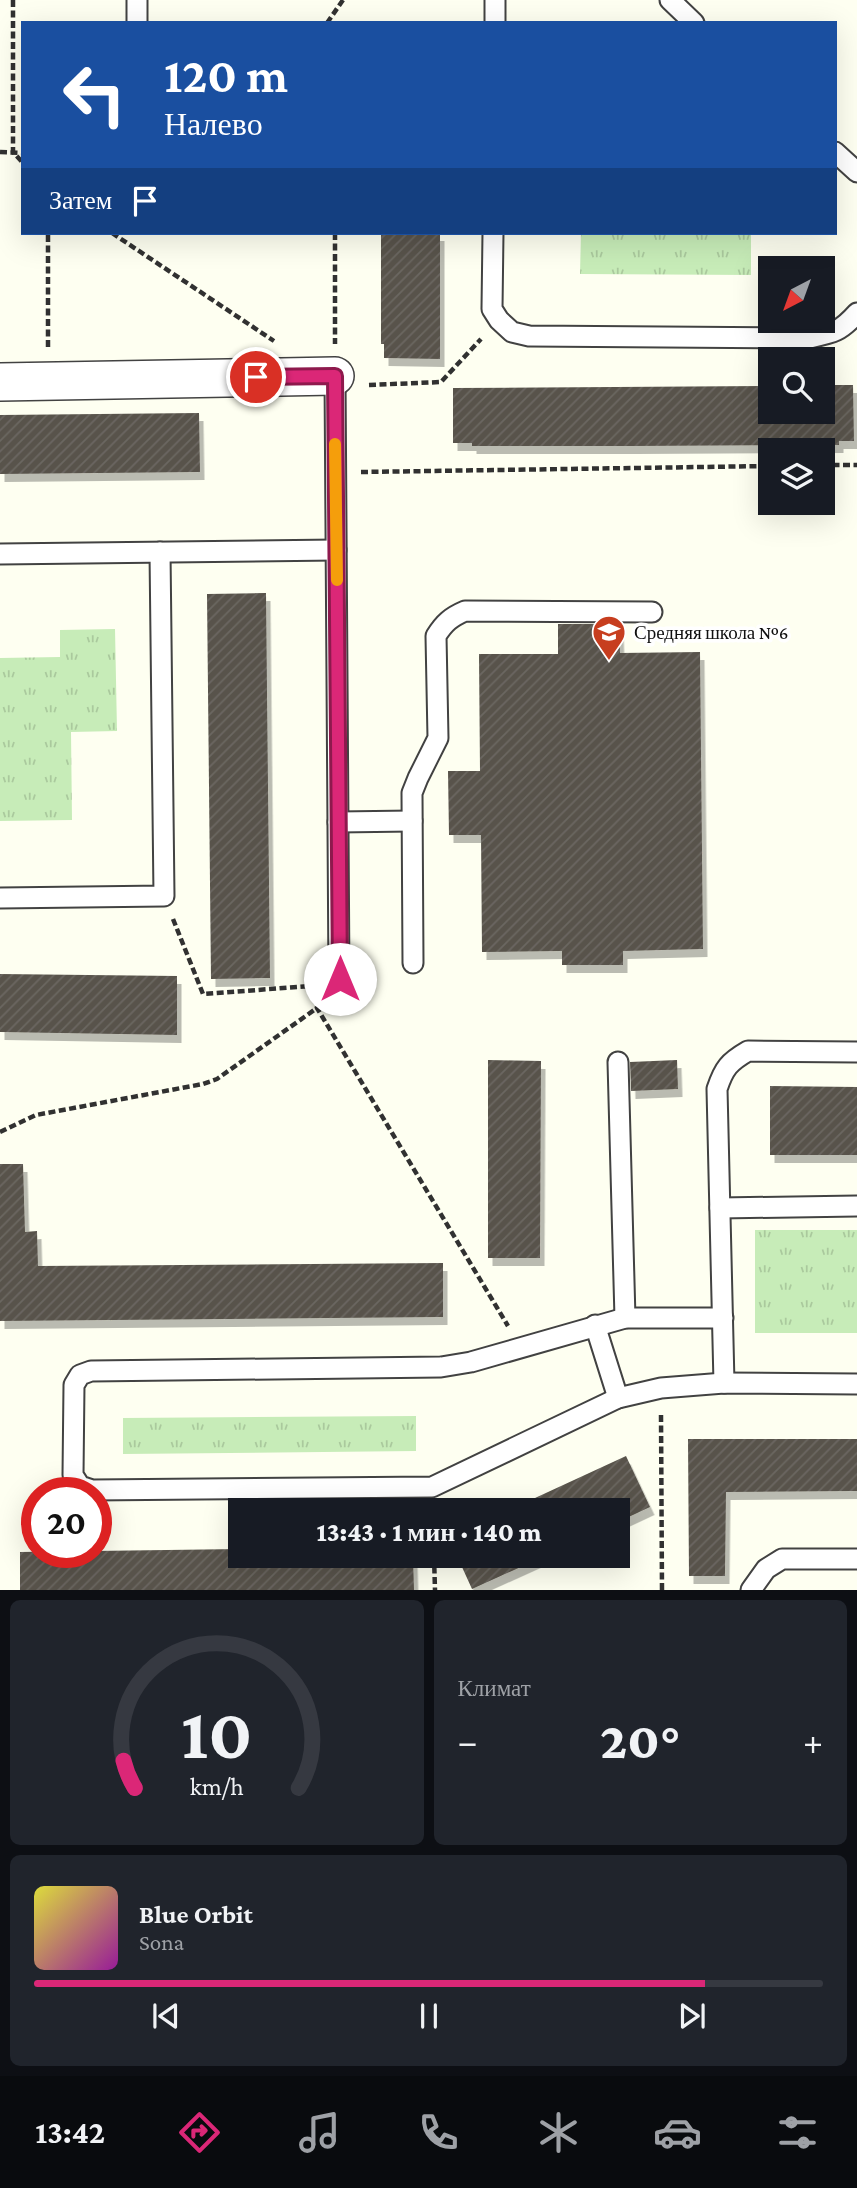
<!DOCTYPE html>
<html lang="ru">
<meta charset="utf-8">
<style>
:root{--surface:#171b24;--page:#20242c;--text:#f1f3f6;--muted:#9ea1a6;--line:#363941;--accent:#db2777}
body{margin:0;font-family:"Crimson Pro",serif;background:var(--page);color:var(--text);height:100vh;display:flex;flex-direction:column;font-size:26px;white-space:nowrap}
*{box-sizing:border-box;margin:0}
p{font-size:23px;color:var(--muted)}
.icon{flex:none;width:38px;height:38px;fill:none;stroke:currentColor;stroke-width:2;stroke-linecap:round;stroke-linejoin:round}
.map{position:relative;height:1590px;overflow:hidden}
.sheet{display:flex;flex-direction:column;gap:10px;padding:10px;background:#0d0f14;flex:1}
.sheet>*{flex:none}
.hud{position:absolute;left:21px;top:21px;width:816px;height:214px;border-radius:0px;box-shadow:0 7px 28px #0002;background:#1a4fa0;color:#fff;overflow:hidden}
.needle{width:46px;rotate:221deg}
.controls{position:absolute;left:758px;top:256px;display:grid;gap:14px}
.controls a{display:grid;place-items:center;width:77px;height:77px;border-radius:0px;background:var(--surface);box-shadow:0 7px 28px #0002;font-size:35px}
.speed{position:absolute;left:21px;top:1477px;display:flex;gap:14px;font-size:35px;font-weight:700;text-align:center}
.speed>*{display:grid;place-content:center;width:91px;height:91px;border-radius:50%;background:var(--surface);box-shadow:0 7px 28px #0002;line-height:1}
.speed .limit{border:10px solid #d22;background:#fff;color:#111}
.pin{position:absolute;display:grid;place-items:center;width:60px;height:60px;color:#fff;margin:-30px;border:4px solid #fff;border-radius:50%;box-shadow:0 2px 7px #0007}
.me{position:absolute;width:77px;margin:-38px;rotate:0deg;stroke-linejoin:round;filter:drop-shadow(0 0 5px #0008)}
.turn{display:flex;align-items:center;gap:24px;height:147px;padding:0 28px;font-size:32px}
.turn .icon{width:91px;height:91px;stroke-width:2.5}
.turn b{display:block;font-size:49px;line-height:60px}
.then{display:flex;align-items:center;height:66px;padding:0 28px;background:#0003;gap:14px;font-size:26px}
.big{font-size:52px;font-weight:800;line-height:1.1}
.sheet .widget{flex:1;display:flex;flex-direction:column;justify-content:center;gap:10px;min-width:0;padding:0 24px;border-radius:10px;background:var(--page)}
.sheet .dial{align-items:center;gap:0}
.dial svg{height:182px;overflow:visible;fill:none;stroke:var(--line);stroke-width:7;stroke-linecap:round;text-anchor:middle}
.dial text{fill:var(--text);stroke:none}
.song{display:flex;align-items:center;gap:21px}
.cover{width:84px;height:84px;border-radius:10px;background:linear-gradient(135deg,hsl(60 70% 55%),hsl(300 70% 35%))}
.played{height:7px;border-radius:4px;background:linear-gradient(90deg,var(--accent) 85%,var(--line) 85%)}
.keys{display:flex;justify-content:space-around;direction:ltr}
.heat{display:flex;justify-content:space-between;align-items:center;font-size:38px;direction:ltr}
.sheet .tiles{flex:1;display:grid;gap:10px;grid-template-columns:1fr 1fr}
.widget:last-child{grid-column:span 2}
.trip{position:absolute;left:228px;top:1498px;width:402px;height:70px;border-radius:0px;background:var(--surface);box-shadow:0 7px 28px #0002;font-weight:800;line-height:70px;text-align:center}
.tabs{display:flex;height:112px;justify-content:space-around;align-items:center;background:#090b0e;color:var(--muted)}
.tabs .icon{width:49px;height:49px}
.tabs .current{color:var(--accent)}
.tabs b{font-size:32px;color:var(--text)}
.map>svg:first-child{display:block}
</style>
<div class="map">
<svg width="857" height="1590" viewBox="0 0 857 1590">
<defs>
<pattern id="grass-tufts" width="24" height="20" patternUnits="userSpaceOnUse" patternTransform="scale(1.75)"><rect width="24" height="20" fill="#c7ecb8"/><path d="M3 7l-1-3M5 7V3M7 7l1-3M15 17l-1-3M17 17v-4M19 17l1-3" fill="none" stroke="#aac99d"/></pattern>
<pattern id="building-hatch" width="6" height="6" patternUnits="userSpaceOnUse" patternTransform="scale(1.75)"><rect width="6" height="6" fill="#58534b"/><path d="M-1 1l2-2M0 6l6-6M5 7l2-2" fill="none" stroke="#6b6761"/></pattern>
<filter id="shadow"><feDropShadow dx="4.5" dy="8" stdDeviation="0" flood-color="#0004"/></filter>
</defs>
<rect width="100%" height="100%" fill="#fefff1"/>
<g fill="url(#grass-tufts)">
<polygon points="581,233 751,233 751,275 580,274"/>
<polygon points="115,629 117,731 71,732 72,820 0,821 0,658 60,657 60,630"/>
<rect x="755" y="1230" width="102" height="103"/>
<polygon points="416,1416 416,1451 123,1454 123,1418"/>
</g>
<g fill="url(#building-hatch)" filter="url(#shadow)">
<polygon points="381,233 440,233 440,359 384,358 384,344 381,344"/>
<polygon points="822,385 853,385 854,441 839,441 839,445 631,446 472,446 472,443 453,443 453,388 770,386 770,411 822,411"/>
<polygon points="199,413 200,472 0,474 0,415"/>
<polygon points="266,593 270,978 211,979 207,594"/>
<polygon points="558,624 619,624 620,653 700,652 703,949 623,951 623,965 562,965 562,951 482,952 481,835 449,835 448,771 480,771 479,654 558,654"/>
<polygon points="0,974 177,976 177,1035 0,1032"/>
<polygon points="488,1060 541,1061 540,1258 488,1258"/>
<polygon points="677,1060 678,1089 631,1091 630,1062"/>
<polygon points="770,1086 857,1087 857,1155 770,1155"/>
<polygon points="0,1164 23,1164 25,1232 37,1231 38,1266 443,1263 443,1317 0,1321"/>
<polygon points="688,1439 857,1439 857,1491 726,1492 725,1576 689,1576"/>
<polygon points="626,1456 650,1507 618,1522 618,1510 509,1510"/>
<polygon points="240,1549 240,1556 413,1556 414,1590 20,1590 20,1552"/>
<polygon points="457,1556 545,1556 472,1589"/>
</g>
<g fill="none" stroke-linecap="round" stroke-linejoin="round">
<defs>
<g id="lane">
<polyline points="670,0 694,23"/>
<polyline points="137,23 137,0"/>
<polyline points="495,23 495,0"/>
<polyline points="835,152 857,172"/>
<path d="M493 233 492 309 499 320 512 332 529 336 809 338C833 333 840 332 857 313"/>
<polyline points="335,376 339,979"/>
<polyline points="0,554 336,550"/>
<polyline points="338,822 412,821"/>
<polyline points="0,898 164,896 160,552"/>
<path d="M413 963 412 793 418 778 438 738 436 636C444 623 451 617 465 611L652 612"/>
<polyline points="618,1062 625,1318"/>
<polyline points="720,1208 857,1206"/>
<polyline points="723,1318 625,1318 471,1362 441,1367 91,1371 80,1375 74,1385 73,1475 80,1486 92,1490 432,1487 618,1398 661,1388 724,1383 857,1384"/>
<polyline points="595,1325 618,1398"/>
<path d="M724 1383 717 1089C724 1068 729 1062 748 1051L857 1052"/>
<polyline points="751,1590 766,1569 782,1559 857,1559"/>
</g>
<polyline id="street" points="0,382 335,376"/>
</defs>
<use href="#lane" stroke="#424242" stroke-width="23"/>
<use href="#street" stroke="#424242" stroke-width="40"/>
<g stroke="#313131" stroke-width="4.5" stroke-dasharray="7 3.5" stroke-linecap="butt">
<polyline points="13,0 13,152 23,163"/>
<polyline points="327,23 343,0"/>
<polyline points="0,152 23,153"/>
<polyline points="112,233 274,341"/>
<polyline points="335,233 335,344"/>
<polyline points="48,347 48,233"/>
<polyline points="369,385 441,382 481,339"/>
<polyline points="822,465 857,465"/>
<polyline points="361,472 770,466"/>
<polyline points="173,919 203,994 311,986 317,1008 508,1326"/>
<polyline points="0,1132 36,1115 203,1084 217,1079 317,1008 324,999"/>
<polyline points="661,1415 662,1590"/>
<polyline points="434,1556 435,1590"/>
</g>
<use href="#lane" stroke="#fff" stroke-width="19"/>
<use href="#street" stroke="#fff" stroke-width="37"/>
</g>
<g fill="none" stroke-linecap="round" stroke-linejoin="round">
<defs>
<polyline id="route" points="256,377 335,376 340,979"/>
</defs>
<use href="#route" stroke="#8e194d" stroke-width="18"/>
<use href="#route" stroke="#db2777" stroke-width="12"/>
<polyline stroke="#f59e0b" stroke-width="12" points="335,444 337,580"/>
</g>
<defs>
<symbol id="school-pin" viewBox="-11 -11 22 30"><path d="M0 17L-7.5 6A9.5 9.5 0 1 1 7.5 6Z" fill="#c73e1f" stroke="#fff"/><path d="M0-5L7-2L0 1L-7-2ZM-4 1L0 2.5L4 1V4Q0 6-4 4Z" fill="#fff"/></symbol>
</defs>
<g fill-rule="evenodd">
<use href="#school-pin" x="590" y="613" width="38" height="52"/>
</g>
<g text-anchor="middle" stroke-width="7" stroke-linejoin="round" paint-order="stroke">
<g font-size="19" fill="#0f0f0f" stroke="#fff" text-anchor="start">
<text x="634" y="639">Средняя школа №6</text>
</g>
</g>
</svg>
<div class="controls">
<a><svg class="needle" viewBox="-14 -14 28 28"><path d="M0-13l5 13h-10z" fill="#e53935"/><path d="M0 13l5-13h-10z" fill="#9ea1a6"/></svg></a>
<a><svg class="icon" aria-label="search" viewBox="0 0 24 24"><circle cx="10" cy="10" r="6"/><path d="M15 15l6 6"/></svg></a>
<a><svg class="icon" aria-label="layers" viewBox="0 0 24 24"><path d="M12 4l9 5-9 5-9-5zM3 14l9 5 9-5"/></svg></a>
</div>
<div class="speed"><div class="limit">20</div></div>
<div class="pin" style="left:256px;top:377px;background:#d93025"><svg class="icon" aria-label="arrive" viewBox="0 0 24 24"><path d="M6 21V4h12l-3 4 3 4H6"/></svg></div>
<svg class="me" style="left:340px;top:979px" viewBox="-20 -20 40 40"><circle r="19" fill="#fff"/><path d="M0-13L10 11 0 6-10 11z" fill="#db2777"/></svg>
<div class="trip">13:43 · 1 мин · 140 m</div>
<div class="hud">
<div class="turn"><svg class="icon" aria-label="left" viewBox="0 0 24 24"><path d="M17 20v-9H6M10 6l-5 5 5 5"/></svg><div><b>120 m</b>Налево</div></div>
<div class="then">Затем<svg class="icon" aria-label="arrive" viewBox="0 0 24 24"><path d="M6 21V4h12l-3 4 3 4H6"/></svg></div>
</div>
</div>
<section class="sheet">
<div class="tiles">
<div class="widget dial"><svg viewBox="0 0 100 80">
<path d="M14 69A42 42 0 1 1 86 69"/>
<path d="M14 69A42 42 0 0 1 9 57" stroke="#db2777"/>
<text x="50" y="56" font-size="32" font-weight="700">10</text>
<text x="50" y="72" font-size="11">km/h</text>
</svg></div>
<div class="widget"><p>Климат</p>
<div class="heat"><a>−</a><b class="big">20°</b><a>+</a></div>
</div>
<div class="widget">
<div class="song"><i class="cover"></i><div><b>Blue Orbit</b><p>Sona</p></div></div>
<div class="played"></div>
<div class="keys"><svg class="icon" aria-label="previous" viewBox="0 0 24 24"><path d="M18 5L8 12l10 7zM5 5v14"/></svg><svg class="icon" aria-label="pause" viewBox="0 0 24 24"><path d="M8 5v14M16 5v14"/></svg><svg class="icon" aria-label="next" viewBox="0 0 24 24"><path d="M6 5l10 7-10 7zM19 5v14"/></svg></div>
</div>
</div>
</section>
<nav class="tabs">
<b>13:42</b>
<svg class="icon current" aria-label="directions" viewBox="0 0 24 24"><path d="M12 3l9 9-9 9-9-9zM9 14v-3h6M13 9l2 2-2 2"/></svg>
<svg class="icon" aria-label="music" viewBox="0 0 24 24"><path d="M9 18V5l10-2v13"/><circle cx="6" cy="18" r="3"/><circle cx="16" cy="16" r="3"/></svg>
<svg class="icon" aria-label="phone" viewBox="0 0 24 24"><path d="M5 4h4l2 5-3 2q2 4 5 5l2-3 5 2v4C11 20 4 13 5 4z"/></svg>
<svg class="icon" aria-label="climate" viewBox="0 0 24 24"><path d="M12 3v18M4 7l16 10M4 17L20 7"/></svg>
<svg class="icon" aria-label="car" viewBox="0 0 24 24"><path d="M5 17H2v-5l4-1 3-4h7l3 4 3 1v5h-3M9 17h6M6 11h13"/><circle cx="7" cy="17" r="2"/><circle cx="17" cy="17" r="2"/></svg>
<svg class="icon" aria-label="filters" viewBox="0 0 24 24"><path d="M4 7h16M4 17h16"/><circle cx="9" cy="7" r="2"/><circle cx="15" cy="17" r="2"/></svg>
</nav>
